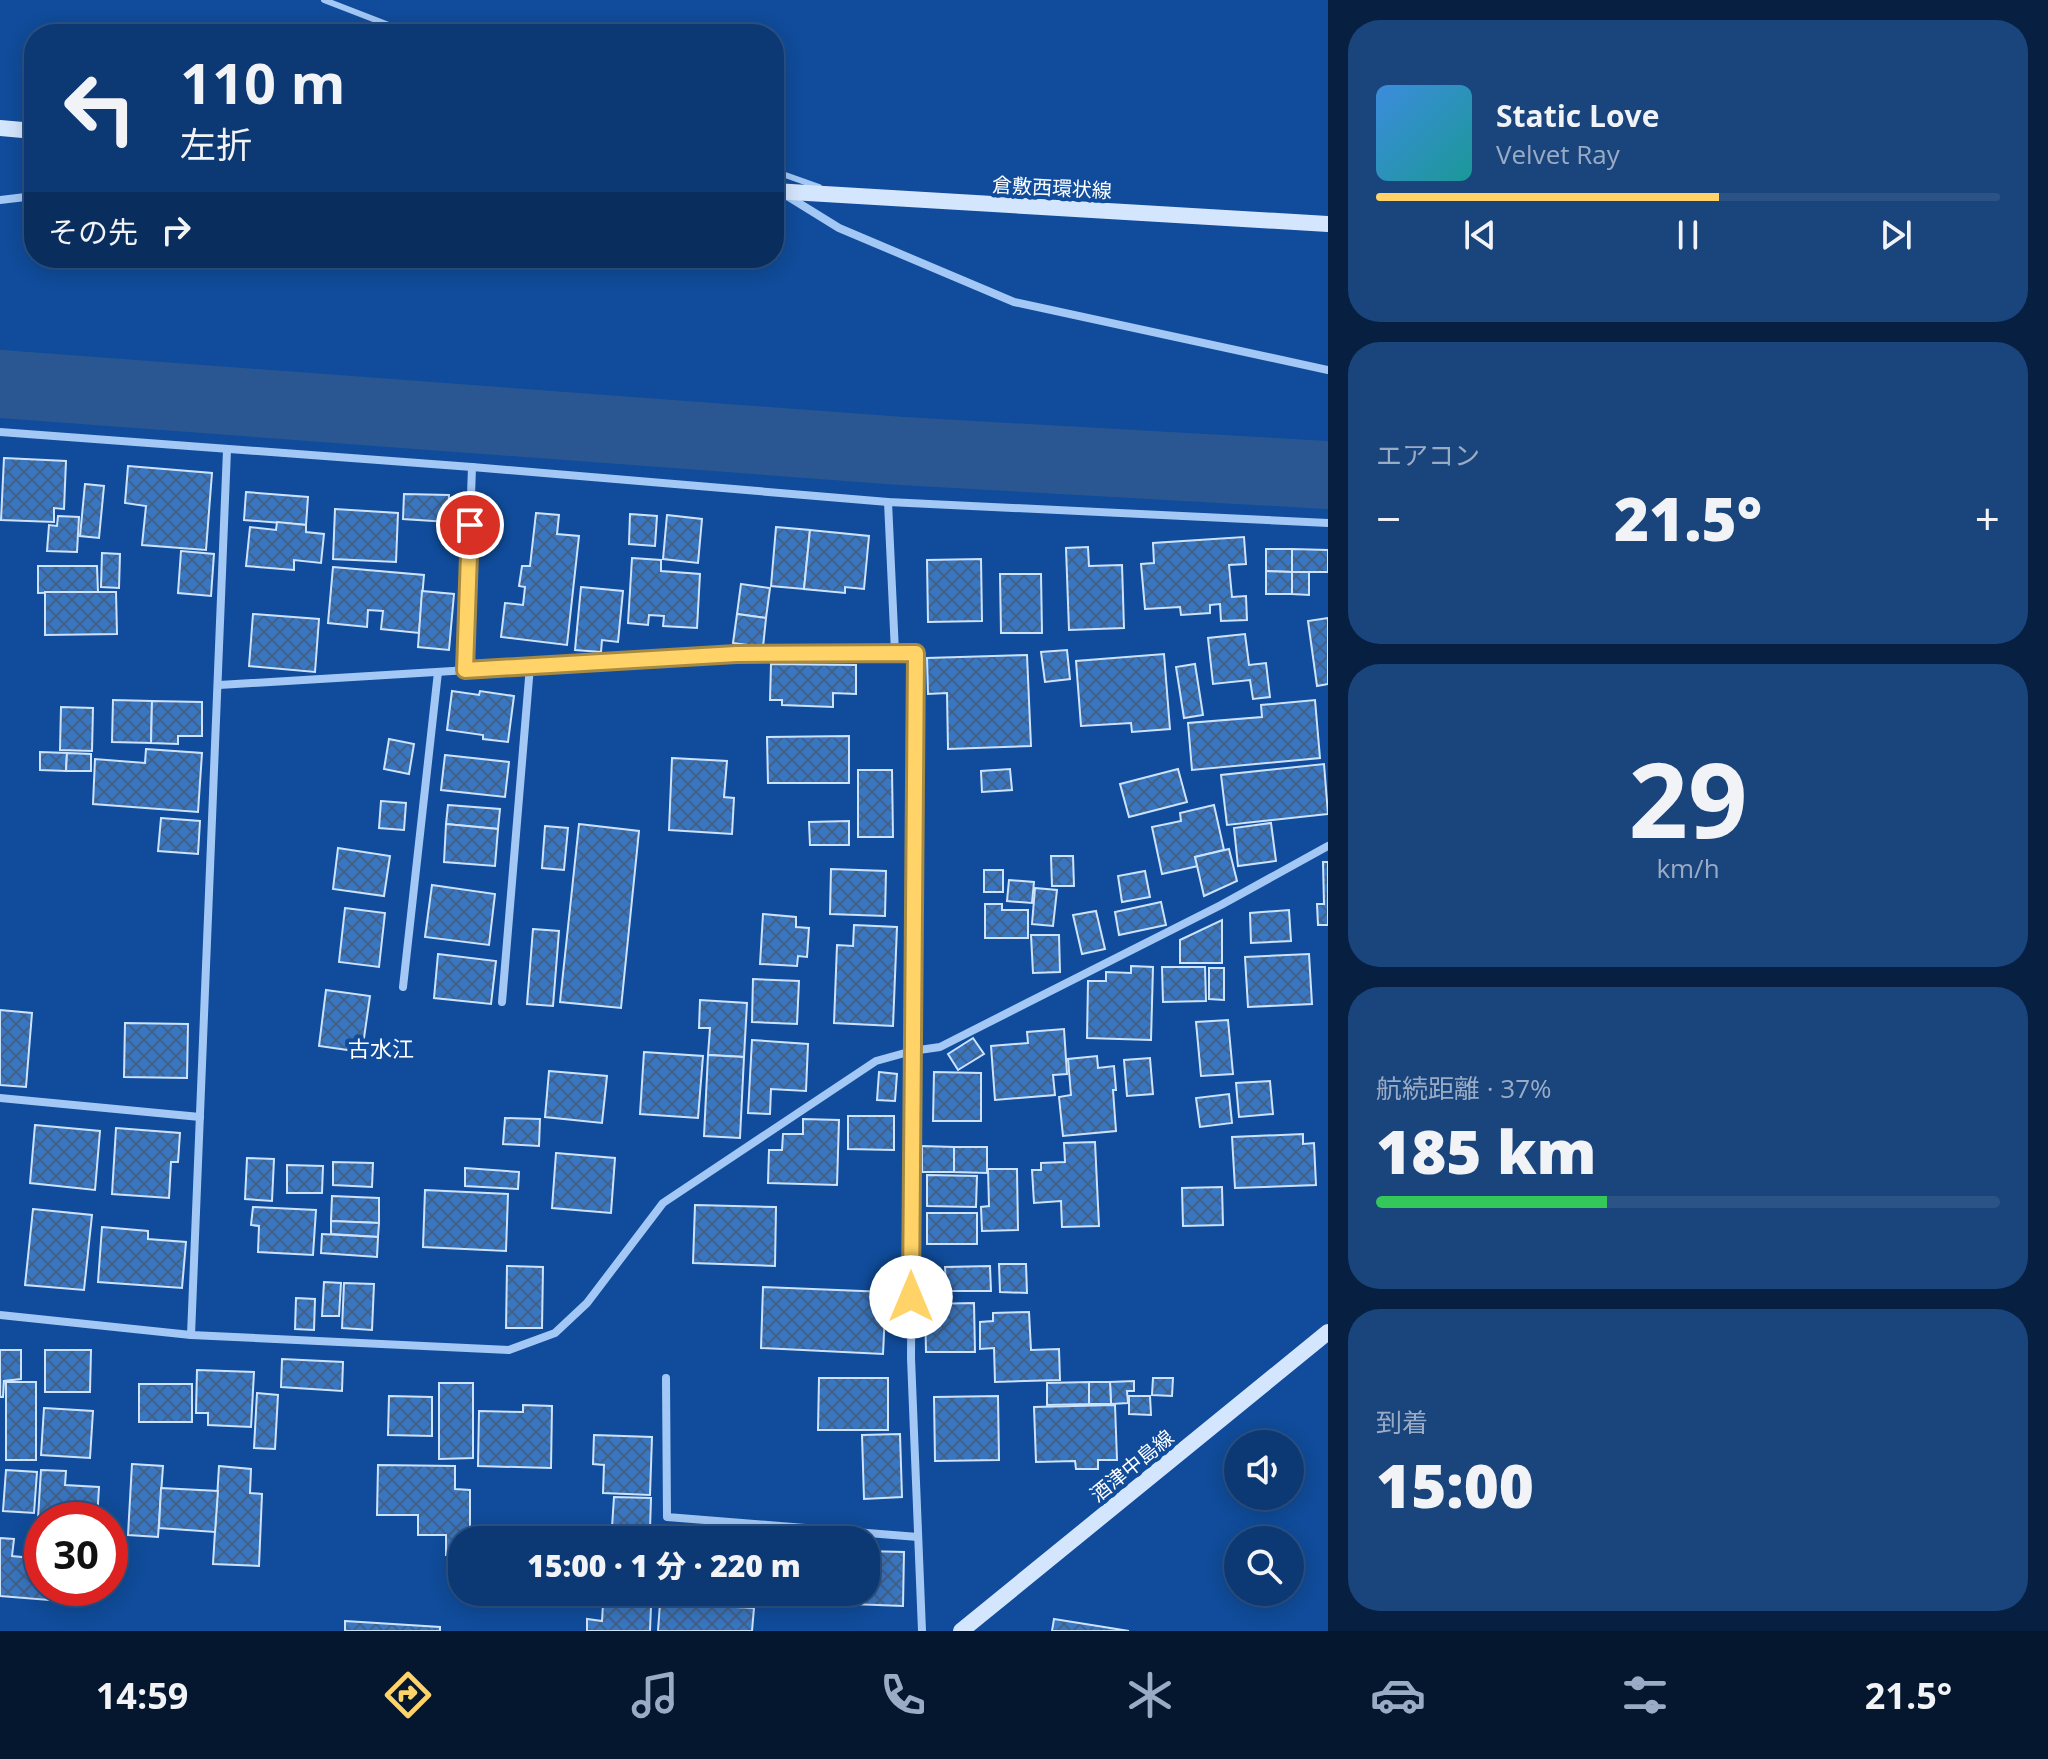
<!DOCTYPE html>
<html lang="ja">
<meta charset="utf-8">
<style>
:root{--surface:#0c3974;--page:#1a447c;--text:#f1f3f6;--muted:#9aacc5;--line:#2c5386;--accent:#ffd367}
body{margin:0;font-family:"Open Sans","Noto Sans JP",sans-serif;background:var(--page);color:var(--text);height:100vh;display:flex;flex-direction:column;font-size:30px;white-space:nowrap}
*{box-sizing:border-box;margin:0}
p{font-size:26px;color:var(--muted)}
.icon{flex:none;width:44px;height:44px;fill:none;stroke:currentColor;stroke-width:2;stroke-linecap:round;stroke-linejoin:round}
.map{position:relative;flex:1;overflow:hidden}
.drawer{display:flex;flex-direction:column;gap:20px;padding:20px;background:#071f40;width:720px}
.drawer>*{flex:none}
.banner{position:absolute;left:24px;top:24px;width:760px;height:244px;border-radius:32px;box-shadow:0 4px 20px #0003,0 0 0 2px var(--line);background:#0c3974;color:var(--text);overflow:hidden}
.tools{position:absolute;left:1224px;top:1430px;display:grid;gap:16px}
.tools a{display:grid;place-items:center;width:80px;height:80px;border-radius:50%;background:var(--surface);box-shadow:0 4px 20px #0003,0 0 0 2px var(--line);font-size:40px}
.speed{position:absolute;left:24px;top:1502px;display:flex;gap:16px;font-size:40px;font-weight:700;text-align:center}
.speed>*{display:grid;place-content:center;width:104px;height:104px;border-radius:50%;background:var(--surface);box-shadow:0 4px 20px #0003,0 0 0 2px var(--line);line-height:1}
.speed .limit{border:12px solid #d22;background:#fff;color:#111}
.pin{position:absolute;display:grid;place-items:center;width:68px;height:68px;color:#fff;margin:-34px;border:4px solid #fff;border-radius:50%;box-shadow:0 2px 8px #0007}
.me{position:absolute;width:88px;margin:-44px;rotate:0deg;stroke-linejoin:round;filter:drop-shadow(0 0 6px #0008)}
.turn{display:flex;align-items:center;gap:28px;height:168px;padding:0 24px;font-size:36px}
.turn .icon{width:104px;height:104px;stroke-width:2.5}
.turn b{display:block;font-size:56px;line-height:68px}
.then{display:flex;align-items:center;height:76px;padding:0 24px;background:#0003;gap:16px;font-size:30px}
.big{font-size:60px;font-weight:800;line-height:1.1}
.drawer .widget{flex:1;display:flex;flex-direction:column;justify-content:center;gap:12px;min-width:0;padding:0 28px;border-radius:32px;background:var(--page)}
.drawer .dial{align-items:center;gap:0}
.dial b{font-size:104px;line-height:1}
.song{display:flex;align-items:center;gap:24px}
.cover{width:96px;height:96px;border-radius:12px;background:linear-gradient(135deg,hsl(210 70% 55%),hsl(180 70% 35%))}
.played{height:8px;border-radius:4px;background:linear-gradient(90deg,var(--accent) 55%,var(--line) 55%)}
.keys{display:flex;justify-content:space-around;direction:ltr}
.heat{display:flex;justify-content:space-between;align-items:center;font-size:44px;direction:ltr}
.charge{height:12px;border-radius:6px;background:linear-gradient(90deg,#34c759 37%,var(--line) 0)}
.trip{position:absolute;left:448px;top:1526px;width:432px;height:80px;border-radius:32px;background:var(--surface);box-shadow:0 4px 20px #0003,0 0 0 2px var(--line);font-weight:800;line-height:80px;text-align:center}
.tab-bar{display:flex;height:128px;justify-content:space-around;align-items:center;background:#05172e;color:var(--muted)}
.tab-bar .icon{width:56px;height:56px}
.tab-bar .on{color:var(--accent)}
.tab-bar b{font-size:36px;color:var(--text)}
main{display:flex;flex:1;min-height:0}
.map>svg:first-child{display:block}
</style>
<main>
<div class="map">
<svg width="1328" height="1631" viewBox="0 0 1328 1631">
<defs>
<pattern id="building-cross-hatch" width="8" height="8" patternUnits="userSpaceOnUse" patternTransform="scale(2)"><rect width="8" height="8" fill="#3976c2"/><path d="M0 0l8 8M0 8l8-8" fill="none" stroke="#426187"/></pattern>
</defs>
<rect width="100%" height="100%" fill="#104c9b"/>
<g fill="none" stroke-linecap="round" stroke-linejoin="round">
<polyline stroke="#2a5791" stroke-width="68" points="0,384 902,451 1328,475"/>
</g>
<g fill="url(#building-cross-hatch)" stroke="#cce3fe" stroke-width="2">
<polygon points="4,458 66,461 64,509 54,508 54,522 1,520"/>
<polygon points="128,466 212,473 206,550 142,545 146,506 125,503"/>
<polygon points="85,484 104,486 99,538 80,536"/>
<polygon points="246,492 308,497 306,525 244,520"/>
<polygon points="404,494 449,495 448,522 403,519"/>
<polygon points="335,509 398,513 396,562 333,559"/>
<polygon points="536,513 559,515 557,534 579,536 567,645 501,637 505,603 523,605 525,587 519,586 522,566 530,566"/>
<polygon points="630,514 657,516 655,546 629,544"/>
<polygon points="667,515 702,519 698,563 663,559"/>
<polygon points="58,516 79,517 77,552 47,551 49,525 57,526"/>
<polygon points="277,522 306,525 306,532 324,534 321,563 294,560 294,570 246,566 250,527 276,530"/>
<polygon points="776,527 810,530 804,589 771,586"/>
<polygon points="810,530 869,536 864,589 845,587 845,593 804,589"/>
<polygon points="1244,537 1246,564 1229,565 1232,597 1246,596 1247,620 1221,621 1220,604 1210,605 1210,613 1181,615 1180,607 1145,609 1141,564 1154,563 1153,543"/>
<polygon points="1088,547 1089,566 1122,565 1124,628 1069,630 1066,548"/>
<polygon points="1266,549 1292,549 1292,572 1266,571"/>
<polygon points="1292,549 1328,550 1328,572 1292,572"/>
<polygon points="181,551 214,554 211,596 178,593"/>
<polygon points="102,553 120,554 119,588 101,587"/>
<polygon points="632,558 661,560 661,571 700,574 697,628 663,626 664,616 649,615 648,625 628,623"/>
<polygon points="981,559 982,621 928,622 927,560"/>
<polygon points="38,566 97,566 98,592 38,593"/>
<polygon points="333,567 424,575 419,633 381,629 383,611 368,610 367,627 328,623"/>
<polygon points="1266,571 1292,572 1292,594 1266,594"/>
<polygon points="1292,572 1309,572 1309,595 1292,594"/>
<polygon points="1000,574 1041,574 1042,633 1001,633"/>
<polygon points="741,584 770,588 766,618 737,614"/>
<polygon points="581,587 623,591 618,642 602,640 601,652 575,650"/>
<polygon points="422,591 454,594 449,650 418,647"/>
<polygon points="45,592 116,592 117,634 45,635"/>
<polygon points="253,614 319,619 315,672 249,666"/>
<polygon points="737,614 766,618 763,647 733,643"/>
<polygon points="1328,618 1328,684 1317,686 1308,621"/>
<polygon points="1245,634 1249,665 1266,663 1270,697 1253,699 1250,680 1213,684 1208,638"/>
<polygon points="1067,650 1070,679 1045,682 1041,652"/>
<polygon points="1164,654 1170,729 1132,732 1131,723 1081,726 1076,661"/>
<polygon points="1027,655 1031,746 948,749 947,693 928,694 927,658"/>
<polygon points="771,664 856,665 856,694 833,693 833,707 782,705 782,700 770,700"/>
<polygon points="1195,664 1203,715 1184,718 1176,667"/>
<polygon points="452,691 479,695 480,691 514,696 508,742 483,739 483,735 447,730"/>
<polygon points="113,700 152,701 151,743 112,742"/>
<polygon points="1315,700 1320,758 1192,770 1188,723 1262,717 1261,705"/>
<polygon points="152,701 202,702 202,736 178,736 178,744 151,743"/>
<polygon points="61,707 93,708 92,751 60,750"/>
<polygon points="849,736 849,783 768,783 767,737"/>
<polygon points="389,739 414,744 409,774 384,769"/>
<polygon points="146,749 202,753 198,812 93,804 95,759 145,763"/>
<polygon points="40,752 67,753 66,771 40,770"/>
<polygon points="67,753 91,754 91,771 66,771"/>
<polygon points="445,755 509,762 505,797 441,790"/>
<polygon points="672,758 727,761 724,797 734,798 732,834 669,830"/>
<polygon points="1324,764 1328,814 1227,825 1221,775"/>
<polygon points="1010,769 1012,790 982,792 981,771"/>
<polygon points="1178,769 1187,802 1129,817 1120,784"/>
<polygon points="858,770 892,770 893,837 858,837"/>
<polygon points="381,801 406,803 404,830 379,828"/>
<polygon points="448,805 500,809 498,829 446,824"/>
<polygon points="1214,805 1224,850 1195,857 1198,866 1162,874 1152,827 1181,821 1180,813"/>
<polygon points="161,818 200,821 198,854 158,851"/>
<polygon points="849,821 849,845 810,845 809,822"/>
<polygon points="1271,823 1276,861 1238,866 1234,828"/>
<polygon points="446,824 498,829 495,866 444,862"/>
<polygon points="579,824 639,831 621,1008 560,1002"/>
<polygon points="545,826 568,828 564,870 542,868"/>
<polygon points="338,848 390,856 384,896 333,889"/>
<polygon points="1229,849 1237,881 1204,896 1195,857"/>
<polygon points="1051,856 1073,856 1074,886 1052,886"/>
<polygon points="1323,862 1328,862 1328,925 1318,925 1317,904 1324,904"/>
<polygon points="831,869 886,871 885,916 830,914"/>
<rect x="984" y="870" width="19" height="22"/>
<polygon points="1145,871 1150,897 1122,902 1118,876"/>
<polygon points="1009,880 1034,882 1032,903 1007,901"/>
<polygon points="432,885 495,894 489,945 425,937"/>
<polygon points="1035,888 1057,890 1053,926 1032,924"/>
<polygon points="1161,902 1166,925 1119,935 1115,912"/>
<polygon points="985,904 1002,904 1002,910 1028,910 1028,938 985,938"/>
<polygon points="345,908 385,913 379,967 339,962"/>
<polygon points="1289,910 1291,941 1251,943 1250,913"/>
<polygon points="1096,911 1105,949 1082,954 1073,915"/>
<polygon points="763,914 796,917 796,927 809,928 807,957 798,956 797,966 760,964"/>
<polygon points="1222,920 1222,963 1180,963 1180,940"/>
<polygon points="854,925 897,927 893,1026 834,1023 837,945 853,946"/>
<polygon points="533,929 559,931 553,1006 527,1004"/>
<polygon points="1031,935 1059,935 1060,972 1033,973"/>
<polygon points="438,954 496,961 491,1004 434,998"/>
<polygon points="1309,954 1312,1004 1248,1007 1245,957"/>
<polygon points="1131,966 1153,967 1151,1040 1087,1038 1088,981 1106,981 1106,972 1131,973"/>
<polygon points="1162,967 1205,967 1206,1001 1163,1002"/>
<polygon points="1209,968 1224,968 1224,1000 1209,999"/>
<polygon points="753,979 799,981 797,1024 752,1022"/>
<polygon points="326,990 370,996 362,1052 319,1046"/>
<polygon points="700,1000 747,1003 744,1057 708,1055 710,1028 699,1028"/>
<polygon points="0,1010 32,1013 26,1087 0,1085"/>
<polygon points="1228,1020 1233,1074 1201,1076 1196,1022"/>
<polygon points="125,1023 188,1024 187,1078 124,1077"/>
<polygon points="1064,1029 1067,1074 1053,1075 1055,1095 995,1100 991,1046 1028,1043 1027,1032"/>
<polygon points="973,1038 984,1054 958,1070 948,1054"/>
<polygon points="752,1040 808,1044 806,1091 771,1089 770,1114 748,1113"/>
<polygon points="644,1052 703,1056 698,1118 640,1114"/>
<polygon points="708,1055 744,1057 740,1138 704,1136"/>
<polygon points="1097,1056 1098,1068 1114,1066 1116,1090 1113,1090 1116,1131 1063,1136 1059,1097 1071,1095 1068,1059"/>
<polygon points="1150,1058 1153,1094 1127,1096 1124,1060"/>
<polygon points="549,1071 607,1076 602,1123 545,1117"/>
<polygon points="879,1072 897,1074 895,1101 877,1100"/>
<polygon points="934,1072 981,1073 981,1121 933,1121"/>
<polygon points="1270,1081 1273,1114 1239,1117 1236,1083"/>
<polygon points="1229,1094 1232,1123 1200,1127 1196,1098"/>
<polygon points="848,1116 894,1116 894,1150 848,1149"/>
<polygon points="505,1118 540,1119 539,1146 503,1144"/>
<polygon points="803,1119 839,1120 837,1185 768,1183 769,1150 782,1150 783,1134 803,1134"/>
<polygon points="35,1125 100,1131 95,1190 30,1183"/>
<polygon points="116,1128 180,1133 178,1162 171,1162 169,1198 112,1194"/>
<polygon points="1303,1134 1303,1144 1314,1143 1316,1185 1235,1188 1232,1137"/>
<polygon points="1095,1142 1099,1226 1062,1227 1061,1201 1034,1203 1032,1170 1041,1170 1041,1163 1065,1162 1064,1143"/>
<polygon points="922,1146 954,1147 954,1172 922,1172"/>
<polygon points="954,1147 987,1147 987,1173 954,1172"/>
<polygon points="556,1153 615,1158 611,1213 552,1208"/>
<polygon points="247,1158 274,1159 272,1201 245,1199"/>
<polygon points="333,1162 373,1163 372,1187 333,1185"/>
<polygon points="287,1165 323,1166 322,1193 287,1193"/>
<polygon points="465,1168 519,1172 518,1189 465,1186"/>
<polygon points="988,1169 1017,1169 1018,1230 982,1231 981,1207 989,1206"/>
<polygon points="927,1175 977,1176 976,1207 927,1206"/>
<polygon points="1222,1187 1223,1225 1183,1226 1182,1188"/>
<polygon points="425,1190 508,1194 506,1251 423,1247"/>
<polygon points="332,1196 379,1198 379,1223 331,1221"/>
<polygon points="695,1205 776,1207 775,1266 693,1263"/>
<polygon points="253,1207 316,1210 313,1255 258,1252 259,1226 251,1225"/>
<polygon points="33,1209 92,1215 84,1290 25,1285"/>
<rect x="927" y="1213" width="50" height="31"/>
<polygon points="331,1221 379,1223 378,1237 331,1234"/>
<polygon points="102,1227 148,1231 148,1239 186,1242 182,1288 98,1282"/>
<polygon points="322,1234 378,1237 377,1257 321,1253"/>
<polygon points="999,1264 1026,1264 1027,1293 1000,1292"/>
<polygon points="507,1266 543,1267 542,1328 506,1328"/>
<polygon points="990,1266 991,1291 946,1291 945,1267"/>
<polygon points="324,1282 341,1283 339,1316 322,1316"/>
<polygon points="344,1283 374,1284 372,1330 342,1328"/>
<polygon points="763,1287 886,1292 883,1354 761,1348"/>
<polygon points="296,1298 315,1299 314,1330 295,1329"/>
<polygon points="974,1303 975,1352 926,1352 925,1304"/>
<polygon points="1029,1312 1031,1350 1059,1349 1060,1380 995,1382 994,1348 980,1349 980,1322 993,1321 993,1313"/>
<polygon points="0,1350 21,1350 21,1379 4,1381 3,1397 0,1397"/>
<polygon points="45,1350 91,1350 90,1392 45,1392"/>
<polygon points="282,1359 343,1362 342,1391 281,1387"/>
<polygon points="197,1370 254,1372 251,1427 208,1425 208,1413 196,1413"/>
<polygon points="819,1378 888,1378 888,1430 818,1430"/>
<polygon points="1153,1378 1173,1378 1172,1396 1152,1395"/>
<polygon points="1134,1381 1134,1391 1127,1391 1128,1403 1111,1404 1110,1382"/>
<rect x="6" y="1382" width="30" height="78"/>
<polygon points="1089,1382 1110,1382 1111,1404 1089,1404"/>
<polygon points="1089,1382 1089,1404 1047,1405 1047,1383"/>
<polygon points="439,1383 473,1383 473,1458 439,1459"/>
<rect x="139" y="1384" width="53" height="38"/>
<polygon points="257,1393 278,1395 275,1449 254,1448"/>
<polygon points="389,1396 432,1397 432,1436 388,1435"/>
<polygon points="998,1396 999,1460 935,1461 934,1397"/>
<polygon points="1129,1396 1150,1396 1151,1415 1129,1414"/>
<polygon points="523,1405 552,1406 551,1468 478,1466 479,1411 523,1412"/>
<polygon points="1115,1405 1117,1460 1098,1460 1098,1469 1076,1469 1075,1461 1036,1462 1034,1407"/>
<polygon points="44,1408 93,1411 90,1458 41,1455"/>
<polygon points="900,1434 902,1497 864,1499 862,1435"/>
<polygon points="594,1435 652,1437 650,1495 603,1493 604,1465 593,1464"/>
<polygon points="132,1464 163,1466 158,1537 128,1535"/>
<polygon points="378,1465 455,1466 455,1489 470,1490 470,1540 462,1540 462,1555 446,1555 446,1535 418,1535 418,1515 377,1515"/>
<polygon points="219,1466 251,1469 250,1493 262,1494 259,1566 213,1564"/>
<polygon points="6,1470 37,1472 34,1513 3,1511"/>
<polygon points="41,1470 66,1471 65,1485 99,1487 97,1520 38,1518"/>
<polygon points="161,1488 218,1491 215,1532 159,1528"/>
<polygon points="614,1497 651,1498 650,1529 612,1527"/>
<polygon points="604,1534 643,1536 643,1540 604,1540"/>
<polygon points="0,1538 14,1539 12,1556 42,1559 42,1588 62,1588 61,1601 0,1596"/>
<polygon points="866,1551 904,1552 903,1606 851,1604 852,1592 866,1592"/>
<polygon points="709,1592 759,1592 759,1599 709,1596"/>
<polygon points="773,1592 807,1592 807,1602 773,1601"/>
<polygon points="807,1592 852,1592 851,1604 807,1602"/>
<polygon points="660,1603 754,1608 752,1631 658,1631"/>
<polygon points="603,1604 651,1606 650,1631 587,1631 587,1619 602,1621"/>
<polygon points="1054,1619 1129,1631 1052,1631"/>
<polygon points="345,1621 440,1627 440,1631 345,1631"/>
</g>
<g fill="none" stroke-linecap="round" stroke-linejoin="round">
<g stroke="#a3c8f5" stroke-width="6">
<polyline points="324,0 412,34"/>
<polyline points="774,171 819,187"/>
</g>
<g stroke="#a3c8f5" stroke-width="8">
<polyline points="784,194 839,228 1014,302 1328,370"/>
<polyline points="0,200 34,196"/>
<polyline points="0,432 472,467 888,502 1328,523"/>
<polyline points="888,502 895,652 916,653 911,1358 922,1631"/>
<polyline points="465,670 472,467"/>
<polyline points="219,685 736,654 895,652"/>
<polyline points="403,987 438,672"/>
<polyline points="502,1002 530,666"/>
<polyline points="0,1098 200,1117"/>
<polyline points="0,1315 191,1335 509,1350 555,1333 587,1303 663,1203 876,1061 912,1051 940,1047 1221,905 1328,846"/>
<polyline points="191,1335 227,450"/>
<polyline points="666,1378 667,1517 918,1537"/>
</g>
<g stroke="#d4e6fd" stroke-width="16">
<polyline points="0,128 34,131"/>
<polyline points="774,191 1328,224"/>
<polyline points="961,1631 1328,1332"/>
</g>
</g>
<g fill="none" stroke-linecap="round" stroke-linejoin="round">
<defs>
<polyline id="route" points="470,525 465,670 736,654 916,653 911,1297"/>
</defs>
<use href="#route" stroke="#a68943" stroke-width="20"/>
<use href="#route" stroke="#ffd367" stroke-width="14"/>
</g>
<g text-anchor="middle" stroke-width="8" stroke-linejoin="round" paint-order="stroke">
<g font-size="20" fill="#fff" stroke="#104c9b">
<text transform="translate(1052 188) rotate(3)" y="7">倉敷西環状線</text>
<text transform="translate(1132 1466) rotate(-39)" y="7">酒津中島線</text>
</g>
<g font-size="22" fill="#fff" stroke="#104c9b">
<text x="381" y="1057">古水江</text>
</g>
</g>
</svg>
<div class="tools">
<a><svg class="icon" aria-label="sound" viewBox="0 0 24 24"><path d="M4 9h4l5-4v14l-5-4H4zM17 9q2 3 0 6"/></svg></a>
<a><svg class="icon" aria-label="search" viewBox="0 0 24 24"><circle cx="10" cy="10" r="6"/><path d="M15 15l6 6"/></svg></a>
</div>
<div class="speed"><div class="limit">30</div></div>
<div class="pin" style="left:470px;top:525px;background:#d93025"><svg class="icon" aria-label="arrive" viewBox="0 0 24 24"><path d="M6 21V4h12l-3 4 3 4H6"/></svg></div>
<svg class="me" style="left:911px;top:1297px" viewBox="-20 -20 40 40"><circle r="19" fill="#fff"/><path d="M0-13L10 11 0 6-10 11z" fill="#ffd367"/></svg>
<div class="trip">15:00 · 1 分 · 220 m</div>
<div class="banner">
<div class="turn"><svg class="icon" aria-label="left" viewBox="0 0 24 24"><path d="M17 20v-9H6M10 6l-5 5 5 5"/></svg><div><b>110 m</b>左折</div></div>
<div class="then">その先<svg class="icon" aria-label="right" viewBox="0 0 24 24"><path d="M7 20v-9h11M14 6l5 5-5 5"/></svg></div>
</div>
</div>
<section class="drawer">
<div class="widget">
<div class="song"><i class="cover"></i><div><b>Static Love</b><p>Velvet Ray</p></div></div>
<div class="played"></div>
<div class="keys"><svg class="icon" aria-label="previous" viewBox="0 0 24 24"><path d="M18 5L8 12l10 7zM5 5v14"/></svg><svg class="icon" aria-label="pause" viewBox="0 0 24 24"><path d="M8 5v14M16 5v14"/></svg><svg class="icon" aria-label="next" viewBox="0 0 24 24"><path d="M6 5l10 7-10 7zM19 5v14"/></svg></div>
</div>
<div class="widget"><p>エアコン</p>
<div class="heat"><a>−</a><b class="big">21.5°</b><a>+</a></div>
</div>
<div class="widget dial"><b>29</b><p>km/h</p></div>
<div class="widget"><p>航続距離 · 37%</p><b class="big">185 km</b><div class="charge"></div></div>
<div class="widget"><p>到着</p><b class="big">15:00</b></div>
</section>
</main>
<nav class="tab-bar">
<b>14:59</b>
<svg class="icon on" aria-label="directions" viewBox="0 0 24 24"><path d="M12 3l9 9-9 9-9-9zM9 14v-3h6M13 9l2 2-2 2"/></svg>
<svg class="icon" aria-label="music" viewBox="0 0 24 24"><path d="M9 18V5l10-2v13"/><circle cx="6" cy="18" r="3"/><circle cx="16" cy="16" r="3"/></svg>
<svg class="icon" aria-label="phone" viewBox="0 0 24 24"><path d="M5 4h4l2 5-3 2q2 4 5 5l2-3 5 2v4C11 20 4 13 5 4z"/></svg>
<svg class="icon" aria-label="climate" viewBox="0 0 24 24"><path d="M12 3v18M4 7l16 10M4 17L20 7"/></svg>
<svg class="icon" aria-label="car" viewBox="0 0 24 24"><path d="M5 17H2v-5l4-1 3-4h7l3 4 3 1v5h-3M9 17h6M6 11h13"/><circle cx="7" cy="17" r="2"/><circle cx="17" cy="17" r="2"/></svg>
<svg class="icon" aria-label="filters" viewBox="0 0 24 24"><path d="M4 7h16M4 17h16"/><circle cx="9" cy="7" r="2"/><circle cx="15" cy="17" r="2"/></svg>
<b>21.5°</b>
</nav>
